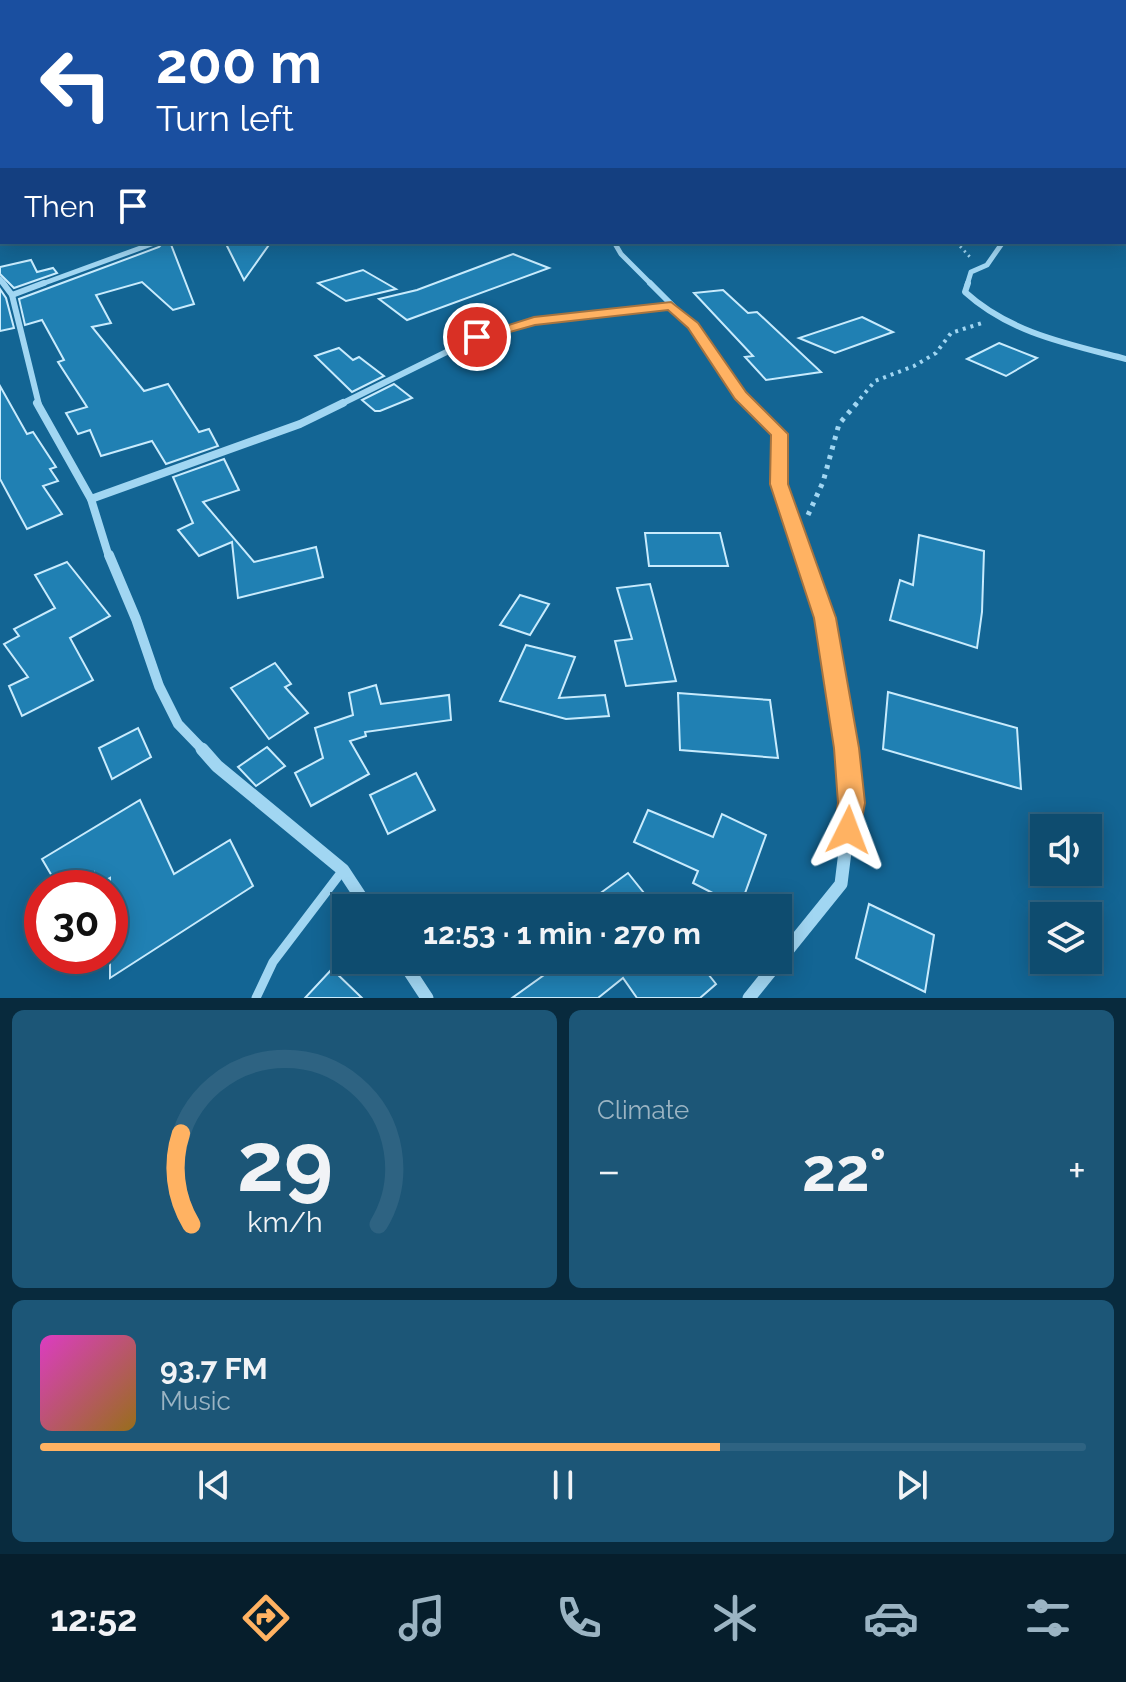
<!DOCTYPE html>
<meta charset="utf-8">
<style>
:root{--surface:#0e4c6f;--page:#1c5677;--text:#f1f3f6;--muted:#9bb4c3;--line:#2e6382;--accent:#ffb262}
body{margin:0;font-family:Raleway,sans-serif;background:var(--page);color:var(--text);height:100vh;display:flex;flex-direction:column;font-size:30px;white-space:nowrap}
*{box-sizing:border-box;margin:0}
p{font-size:26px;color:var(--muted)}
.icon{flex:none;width:44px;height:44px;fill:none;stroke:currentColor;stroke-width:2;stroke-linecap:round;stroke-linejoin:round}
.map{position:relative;height:998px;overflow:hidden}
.details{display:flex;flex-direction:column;gap:12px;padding:12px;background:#082a3d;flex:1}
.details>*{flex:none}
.banner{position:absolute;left:0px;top:0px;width:1126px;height:244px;box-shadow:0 4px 20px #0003,0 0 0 2px var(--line);background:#1a4fa0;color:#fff;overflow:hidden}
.buttons{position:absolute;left:1030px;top:814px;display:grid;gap:16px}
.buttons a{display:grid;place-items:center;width:72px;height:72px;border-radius:0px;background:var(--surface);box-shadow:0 4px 20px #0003,0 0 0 2px var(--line);font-size:40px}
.speed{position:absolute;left:24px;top:870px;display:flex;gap:16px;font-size:40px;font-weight:700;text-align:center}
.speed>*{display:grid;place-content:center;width:104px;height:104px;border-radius:50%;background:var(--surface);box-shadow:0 4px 20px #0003,0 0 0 2px var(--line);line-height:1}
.speed .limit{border:12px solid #d22;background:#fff;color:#111}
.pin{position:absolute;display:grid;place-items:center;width:68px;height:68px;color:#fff;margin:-34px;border:4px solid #fff;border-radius:50%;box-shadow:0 2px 8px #0007}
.me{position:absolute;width:88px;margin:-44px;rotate:3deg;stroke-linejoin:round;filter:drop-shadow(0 0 6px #0008)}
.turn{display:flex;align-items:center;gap:28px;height:168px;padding:0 24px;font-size:36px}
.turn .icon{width:104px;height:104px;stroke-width:2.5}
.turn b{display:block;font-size:56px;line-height:68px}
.then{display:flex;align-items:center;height:76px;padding:0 24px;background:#0003;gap:16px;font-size:30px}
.big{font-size:60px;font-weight:700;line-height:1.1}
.details .card{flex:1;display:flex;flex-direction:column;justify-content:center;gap:12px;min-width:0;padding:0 28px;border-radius:12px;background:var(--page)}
.details .dial{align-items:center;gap:0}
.dial svg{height:208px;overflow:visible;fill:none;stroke:var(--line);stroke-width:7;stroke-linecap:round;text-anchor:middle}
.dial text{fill:var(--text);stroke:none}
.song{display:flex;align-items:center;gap:24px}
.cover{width:96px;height:96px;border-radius:12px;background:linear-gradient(135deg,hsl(310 70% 55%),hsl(40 70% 35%))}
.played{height:8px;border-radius:4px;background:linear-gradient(90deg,var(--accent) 65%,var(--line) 65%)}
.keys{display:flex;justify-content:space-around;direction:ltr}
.heat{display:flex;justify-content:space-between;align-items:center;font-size:44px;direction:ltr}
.details .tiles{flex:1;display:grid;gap:12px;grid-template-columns:1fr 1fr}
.card:last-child{grid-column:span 2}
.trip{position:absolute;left:332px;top:894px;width:460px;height:80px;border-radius:0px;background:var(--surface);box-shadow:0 4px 20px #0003,0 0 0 2px var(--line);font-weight:700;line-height:80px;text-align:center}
.dock{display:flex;height:128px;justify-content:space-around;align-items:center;background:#061e2c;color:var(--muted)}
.dock .icon{width:56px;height:56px}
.dock .current{color:var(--accent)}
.dock b{font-size:36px;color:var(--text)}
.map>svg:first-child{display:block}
</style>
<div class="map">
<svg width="1126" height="998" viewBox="0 0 1126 998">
<rect width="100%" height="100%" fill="#136594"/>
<g fill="#2080b3" stroke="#c8ebfd" stroke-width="2">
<polygon points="164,242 170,242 194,304 173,310 142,282 96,295 111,323 92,327 144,391 168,384 199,432 209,429 218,446 166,464 152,441 101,456 90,430 78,434 66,413 87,407 58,362 64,360 42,320 25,325 19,299 159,247"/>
<polygon points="225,242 271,242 244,280"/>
<polygon points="513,254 549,268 407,320 379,299 417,290"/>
<polygon points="31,260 37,272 53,268 57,273 14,288 0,274 0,267"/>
<polygon points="363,270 396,289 346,301 318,283"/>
<polygon points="0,289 6,298 14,328 0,331"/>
<polygon points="723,290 748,313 757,312 821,372 766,380 745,357 753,356 694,293"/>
<polygon points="862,317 893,332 835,353 799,338"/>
<polygon points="999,343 1037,358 1006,376 967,359"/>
<polygon points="339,348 353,360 359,357 384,376 352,392 315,356"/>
<polygon points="394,384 412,398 380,411 375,411 362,400"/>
<polygon points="0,386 27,434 33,432 56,467 50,469 58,481 43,486 62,514 27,529 0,479"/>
<polygon points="224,459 239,490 203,502 254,562 316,547 323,577 238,598 232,542 199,556 178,530 193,523 173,477"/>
<polygon points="645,533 720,533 728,566 649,566"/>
<polygon points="919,535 984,551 982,612 977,648 890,620 900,580 913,585"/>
<polygon points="67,562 110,616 70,638 93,680 22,716 9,686 28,677 4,644 19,636 14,629 55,608 35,575"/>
<polygon points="650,584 676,681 626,686 615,641 632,639 617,588"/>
<polygon points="520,595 549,604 530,635 500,625"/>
<polygon points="526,645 575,657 559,698 605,695 609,716 566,719 500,701"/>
<polygon points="275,663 291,684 285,687 308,713 269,739 231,688"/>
<polygon points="376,685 381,704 449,695 451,720 365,732 366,736 350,741 369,774 311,806 295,773 323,758 315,728 353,715 349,693"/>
<polygon points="888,692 1017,728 1021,789 883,749"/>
<polygon points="678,693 770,700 778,758 680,750"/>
<polygon points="138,728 151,757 112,779 99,748"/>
<polygon points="267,747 285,766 256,786 238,767"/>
<polygon points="416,773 435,810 388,834 370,795"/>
<polygon points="140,800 174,874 230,840 253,886 110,978 110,878 99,884 94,872 72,888 59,888 42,859"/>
<polygon points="648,810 713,837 722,814 766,835 740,907 693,883 698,871 634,842"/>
<polygon points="628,873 656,908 580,908"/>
<polygon points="869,904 934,935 925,992 856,958"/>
<polygon points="565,960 697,960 716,984 700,998 637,998 623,978 598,998 512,998"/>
<polygon points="332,969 362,998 305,998"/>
</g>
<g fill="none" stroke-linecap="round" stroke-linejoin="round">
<polyline stroke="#a1d6f2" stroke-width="3" stroke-dasharray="2 4" stroke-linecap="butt" points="956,242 970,257"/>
<polyline stroke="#a1d6f2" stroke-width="4" stroke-dasharray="3 5" stroke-linecap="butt" points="855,405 875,381 914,366 936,353 951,333 982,323"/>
<polyline stroke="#a1d6f2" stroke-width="5" stroke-dasharray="4 6" stroke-linecap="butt" points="808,515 823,482 839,424 857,403"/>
<polyline stroke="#a1d6f2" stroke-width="9" points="256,998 273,962 343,870"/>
<g stroke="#a1d6f2" stroke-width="5">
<polyline points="614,242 621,254 652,285"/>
<polyline points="0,279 5,285"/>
<polyline points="39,285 157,242"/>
<polyline points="967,285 971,272 987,265 1003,242"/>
</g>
<g stroke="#a1d6f2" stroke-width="6">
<polyline points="3,283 12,295 39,405"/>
<polyline points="650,283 693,326 751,405"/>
<path d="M968 283 965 292C1010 333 1068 344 1126 359"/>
<polyline points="12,295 44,283"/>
<polyline points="339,405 477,337 534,321 671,306"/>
</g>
<g stroke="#a1d6f2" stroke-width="8">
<polyline points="37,403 91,499 109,557"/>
<polyline points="749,403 779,434 779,484 804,557"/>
<polyline points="91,499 300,424 343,403"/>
</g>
<g stroke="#a1d6f2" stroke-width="10">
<polyline points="109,555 136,619 159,686 178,724 204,751"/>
<polyline points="803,555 825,618 846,751"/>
</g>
<g stroke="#a1d6f2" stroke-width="13">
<polyline points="202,749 217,766 343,870 368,908"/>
<polyline points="402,960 427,998"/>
<polyline points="749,998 841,884 851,803 846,749"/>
</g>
</g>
<linearGradient id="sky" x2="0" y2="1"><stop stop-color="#0a3851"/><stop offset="0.46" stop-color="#33739f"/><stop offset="1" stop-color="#33739f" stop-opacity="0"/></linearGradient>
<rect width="1126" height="256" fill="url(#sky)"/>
<polygon fill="#ffb262" stroke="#a67440" stroke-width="2" points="671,302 698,323 746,392 788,434 788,484 836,618 859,748 865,803 858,839 848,843 838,839 834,830 838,803 834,748 814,618 770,484 771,435 735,399 688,328 668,310 535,325 477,341 471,337 534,317"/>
</svg>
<div class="buttons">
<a><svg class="icon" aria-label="sound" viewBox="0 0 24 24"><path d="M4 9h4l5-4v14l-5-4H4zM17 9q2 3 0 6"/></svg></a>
<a><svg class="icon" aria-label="layers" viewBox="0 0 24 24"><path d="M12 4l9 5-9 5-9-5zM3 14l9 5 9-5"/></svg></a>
</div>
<div class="speed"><div class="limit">30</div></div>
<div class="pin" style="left:477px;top:337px;background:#d93025"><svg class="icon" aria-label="arrive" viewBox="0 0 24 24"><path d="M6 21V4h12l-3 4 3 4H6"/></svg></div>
<svg class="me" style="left:848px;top:830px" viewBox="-20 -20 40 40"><path d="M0-17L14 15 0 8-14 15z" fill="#ffb262" stroke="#fff" stroke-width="4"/></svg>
<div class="trip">12:53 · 1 min · 270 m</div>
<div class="banner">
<div class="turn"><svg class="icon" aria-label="left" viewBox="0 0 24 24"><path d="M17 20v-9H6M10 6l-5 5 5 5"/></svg><div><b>200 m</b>Turn left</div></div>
<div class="then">Then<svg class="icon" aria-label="arrive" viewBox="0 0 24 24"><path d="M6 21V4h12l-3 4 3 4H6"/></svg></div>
</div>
</div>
<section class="details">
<div class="tiles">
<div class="card dial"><svg viewBox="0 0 100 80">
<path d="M14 69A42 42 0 1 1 86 69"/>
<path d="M14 69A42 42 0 0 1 10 34" stroke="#ffb262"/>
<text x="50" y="56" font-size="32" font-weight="700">29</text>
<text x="50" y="72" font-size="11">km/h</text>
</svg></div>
<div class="card"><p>Climate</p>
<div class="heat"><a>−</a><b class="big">22°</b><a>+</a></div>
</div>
<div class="card">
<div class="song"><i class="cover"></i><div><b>93.7 FM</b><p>Music</p></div></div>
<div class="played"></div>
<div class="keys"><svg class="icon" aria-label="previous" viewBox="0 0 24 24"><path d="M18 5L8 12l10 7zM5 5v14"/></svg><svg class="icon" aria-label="pause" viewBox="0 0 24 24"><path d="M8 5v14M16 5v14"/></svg><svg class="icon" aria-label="next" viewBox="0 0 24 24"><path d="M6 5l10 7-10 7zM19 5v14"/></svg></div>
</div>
</div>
</section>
<nav class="dock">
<b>12:52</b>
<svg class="icon current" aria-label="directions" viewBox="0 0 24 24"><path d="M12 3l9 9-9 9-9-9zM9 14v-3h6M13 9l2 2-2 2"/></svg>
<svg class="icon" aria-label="music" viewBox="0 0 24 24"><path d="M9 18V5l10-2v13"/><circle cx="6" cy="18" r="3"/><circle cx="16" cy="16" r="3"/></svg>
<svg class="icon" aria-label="phone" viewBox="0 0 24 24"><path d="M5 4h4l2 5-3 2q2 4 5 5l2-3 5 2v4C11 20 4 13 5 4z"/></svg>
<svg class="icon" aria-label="climate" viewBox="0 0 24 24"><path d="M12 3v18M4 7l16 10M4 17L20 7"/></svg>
<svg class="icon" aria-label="car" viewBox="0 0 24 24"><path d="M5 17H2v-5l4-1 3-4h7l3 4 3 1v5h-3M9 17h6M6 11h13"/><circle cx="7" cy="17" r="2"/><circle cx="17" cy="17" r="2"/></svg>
<svg class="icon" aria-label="filters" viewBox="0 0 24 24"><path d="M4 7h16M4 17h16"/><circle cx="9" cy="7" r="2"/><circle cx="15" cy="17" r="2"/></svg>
</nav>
